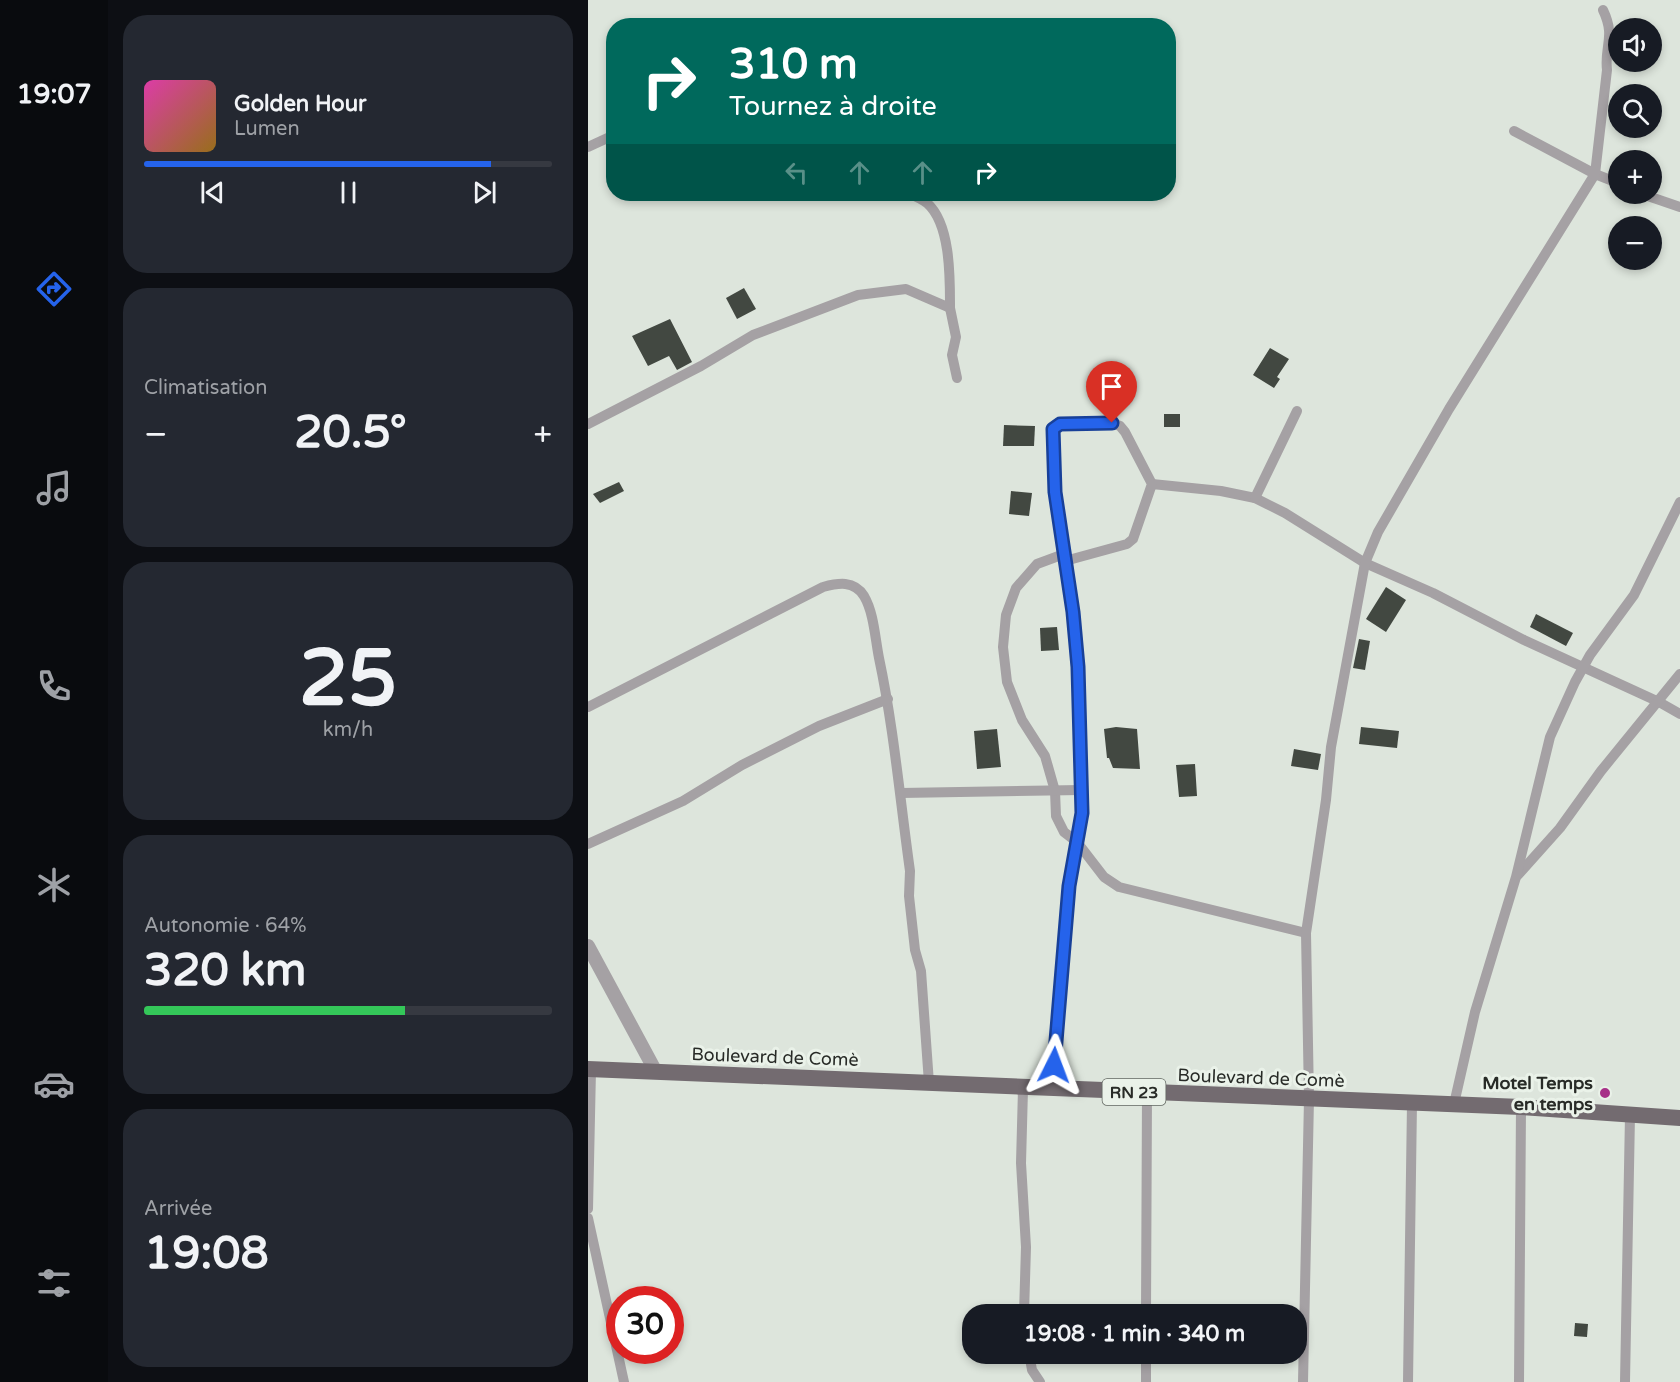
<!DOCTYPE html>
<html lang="fr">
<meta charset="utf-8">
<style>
:root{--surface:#171b24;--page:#242831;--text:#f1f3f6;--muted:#9ea1a6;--line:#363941;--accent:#2563eb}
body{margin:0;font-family:"Varela Round",sans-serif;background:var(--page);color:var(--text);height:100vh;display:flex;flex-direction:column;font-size:22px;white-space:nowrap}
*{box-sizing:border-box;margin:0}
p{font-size:20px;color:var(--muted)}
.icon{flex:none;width:33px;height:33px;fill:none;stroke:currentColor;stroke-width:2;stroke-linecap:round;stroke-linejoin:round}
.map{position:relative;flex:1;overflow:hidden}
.sheet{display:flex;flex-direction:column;gap:15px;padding:15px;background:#0d0f14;width:480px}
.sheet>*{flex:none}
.top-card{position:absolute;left:18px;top:18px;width:570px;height:183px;border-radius:24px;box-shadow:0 3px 9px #0003;background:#00695c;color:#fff;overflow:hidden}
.controls{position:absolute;left:1020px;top:18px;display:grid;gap:12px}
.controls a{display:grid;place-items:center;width:54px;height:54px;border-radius:50%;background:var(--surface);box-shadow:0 3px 9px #0003;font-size:30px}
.speed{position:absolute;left:18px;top:1286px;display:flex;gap:12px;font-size:30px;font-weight:700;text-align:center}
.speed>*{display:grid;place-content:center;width:78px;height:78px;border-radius:50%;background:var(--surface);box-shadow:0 3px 9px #0003;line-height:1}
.speed .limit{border:9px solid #d22;background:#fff;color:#111}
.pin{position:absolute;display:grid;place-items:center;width:51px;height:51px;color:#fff;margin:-62px -26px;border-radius:50% 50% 50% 0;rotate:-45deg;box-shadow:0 0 6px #0007}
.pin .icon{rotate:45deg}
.me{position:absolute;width:66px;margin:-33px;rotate:3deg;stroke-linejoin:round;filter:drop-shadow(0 0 4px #0008)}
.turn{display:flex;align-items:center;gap:21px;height:126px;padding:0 24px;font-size:27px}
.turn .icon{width:78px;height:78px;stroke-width:2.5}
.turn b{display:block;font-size:42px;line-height:51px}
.lanes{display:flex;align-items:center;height:57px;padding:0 24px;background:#0003;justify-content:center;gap:30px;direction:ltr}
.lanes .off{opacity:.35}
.big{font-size:45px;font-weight:800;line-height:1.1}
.sheet .widget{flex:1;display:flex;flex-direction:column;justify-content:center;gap:9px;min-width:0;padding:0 21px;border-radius:24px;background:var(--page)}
.sheet .dial{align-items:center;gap:0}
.dial b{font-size:78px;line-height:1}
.song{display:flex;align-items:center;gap:18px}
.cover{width:72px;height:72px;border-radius:9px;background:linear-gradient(135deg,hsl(320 70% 55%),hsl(40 70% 35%))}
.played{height:6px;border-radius:3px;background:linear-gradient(90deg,var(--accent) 85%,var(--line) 85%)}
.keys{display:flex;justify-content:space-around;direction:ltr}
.heat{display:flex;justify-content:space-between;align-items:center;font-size:33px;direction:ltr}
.charge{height:9px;border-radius:4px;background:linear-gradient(90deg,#34c759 64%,var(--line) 0)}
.trip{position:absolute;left:374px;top:1304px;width:345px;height:60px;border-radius:24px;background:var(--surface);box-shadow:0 3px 9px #0003;font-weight:800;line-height:60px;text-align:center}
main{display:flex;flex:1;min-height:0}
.tabs{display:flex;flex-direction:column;width:108px;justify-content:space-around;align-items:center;background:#090b0e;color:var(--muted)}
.tabs .icon{width:42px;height:42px}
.tabs .on{color:var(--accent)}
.tabs b{font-size:27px;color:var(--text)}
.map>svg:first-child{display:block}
</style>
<main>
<nav class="tabs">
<b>19:07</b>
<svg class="icon on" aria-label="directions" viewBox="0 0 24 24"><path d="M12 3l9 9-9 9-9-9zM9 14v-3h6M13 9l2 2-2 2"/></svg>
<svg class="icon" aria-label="music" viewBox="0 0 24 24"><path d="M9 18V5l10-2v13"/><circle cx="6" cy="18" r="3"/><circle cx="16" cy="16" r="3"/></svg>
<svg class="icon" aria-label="phone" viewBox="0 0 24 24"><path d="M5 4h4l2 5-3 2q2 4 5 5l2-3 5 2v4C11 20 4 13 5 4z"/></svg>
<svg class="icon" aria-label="climate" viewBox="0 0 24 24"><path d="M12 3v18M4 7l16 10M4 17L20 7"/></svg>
<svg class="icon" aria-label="car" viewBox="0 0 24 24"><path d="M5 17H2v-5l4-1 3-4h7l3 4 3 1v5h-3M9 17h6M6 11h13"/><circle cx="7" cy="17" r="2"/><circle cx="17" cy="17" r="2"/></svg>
<svg class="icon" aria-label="filters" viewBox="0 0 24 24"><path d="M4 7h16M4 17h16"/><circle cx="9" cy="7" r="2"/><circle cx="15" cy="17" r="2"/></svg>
</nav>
<section class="sheet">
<div class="widget">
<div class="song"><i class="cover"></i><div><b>Golden Hour</b><p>Lumen</p></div></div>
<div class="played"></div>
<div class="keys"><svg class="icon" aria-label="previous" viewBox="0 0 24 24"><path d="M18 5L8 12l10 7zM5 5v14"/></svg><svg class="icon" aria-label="pause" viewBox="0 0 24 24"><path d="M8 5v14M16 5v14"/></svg><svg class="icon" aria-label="next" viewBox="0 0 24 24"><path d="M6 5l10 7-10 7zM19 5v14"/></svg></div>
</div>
<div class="widget"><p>Climatisation</p>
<div class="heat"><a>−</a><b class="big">20.5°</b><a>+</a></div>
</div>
<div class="widget dial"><b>25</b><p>km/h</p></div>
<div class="widget"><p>Autonomie · 64%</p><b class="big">320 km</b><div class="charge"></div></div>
<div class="widget"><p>Arrivée</p><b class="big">19:08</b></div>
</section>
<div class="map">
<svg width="1092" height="1382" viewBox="0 0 1092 1382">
<rect width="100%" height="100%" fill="#dde5dc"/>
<g fill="#424841">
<polygon points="156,288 168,309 149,319 138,298"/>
<polygon points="82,319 104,362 89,370 81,356 60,366 44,336"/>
<polygon points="682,348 701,359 689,377 692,379 686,388 665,375"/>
<rect x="576" y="414" width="16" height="13"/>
<polygon points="416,425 447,426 446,446 415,446"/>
<polygon points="31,482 36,491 12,503 5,494"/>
<polygon points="423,491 444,493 441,516 421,514"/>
<polygon points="798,587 818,600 798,632 778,619"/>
<polygon points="948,614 985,633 978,646 942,627"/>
<polygon points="469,627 471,650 453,651 452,628"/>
<polygon points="771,639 782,641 777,670 765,668"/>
<polygon points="528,727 549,729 552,769 525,768 521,758 519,758 516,729"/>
<polygon points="773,727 811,731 809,748 771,744"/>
<polygon points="409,729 413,767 389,769 386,731"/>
<polygon points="706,749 733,754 730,770 703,766"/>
<polygon points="607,764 609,796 591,797 588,765"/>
<polygon points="987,1323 1000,1324 999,1337 986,1336"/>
</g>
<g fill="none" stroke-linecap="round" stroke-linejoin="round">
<g stroke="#a5a1a4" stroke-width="10">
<polyline points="926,131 1007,174 1030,183"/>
<polyline points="0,147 26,135"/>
<polyline points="1054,194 1092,207"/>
<polyline points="362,308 368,337 364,355 369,378"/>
<path d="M0 424 113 366 165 335 270 295 318 289 362 308C362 279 363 224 339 203 334 199 327 196 322 194"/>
<polyline points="564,484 633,491 667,498 697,513 777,563 845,593 936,640 1071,702 1092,714"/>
<polyline points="667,498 709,411"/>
<polyline points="476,554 449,564 428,588 418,615 415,647 419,682 434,720 457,756 467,791 468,816 476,832 489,842 516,877 531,887 718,933"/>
<path d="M0 707 235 587C250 583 266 580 276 596 286 613 287 638 291 658 306 729 312 800 322 871L321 896 327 950 333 971 341 1083"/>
<polyline points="313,793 493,790"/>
<polyline points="0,844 95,801 154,765 231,726 300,699"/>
<polyline points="930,875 972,828 1013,771 1092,674"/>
<polyline points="435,1089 433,1163 438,1247 436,1314"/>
<polyline points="465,1089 481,887 494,813 490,667 485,612 467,492 466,429 472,425 524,423 532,426 537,432 564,484 545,539 539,544 477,561"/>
<polyline points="866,1104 887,1012 928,877 962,737 987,682 1002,655 1046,595 1092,502"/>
<polyline points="0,1209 3,1070"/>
<polyline points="0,1218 36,1382"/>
<polyline points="558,1314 559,1093"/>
<polyline points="441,1353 444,1370 452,1382"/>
<polyline points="558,1382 558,1353"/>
<path d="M715 1382 721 1099 718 933 738 800 743 747 777 563 790 532 861 409 1007 174 1019 70C1016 46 1028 37 1015 10"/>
<polyline points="820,1382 824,1103"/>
<polyline points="931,1382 933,1107"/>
<polyline points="1037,1382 1042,1115"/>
</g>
<polyline stroke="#a5a1a4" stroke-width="14" points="0,946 68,1072"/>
<polyline stroke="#736b70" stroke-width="16" points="0,1069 933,1107 1092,1118"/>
</g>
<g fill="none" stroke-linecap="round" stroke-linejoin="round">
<defs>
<polyline id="route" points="466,1065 481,886 494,813 490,667 485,612 467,492 465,429 472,424 524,423"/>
</defs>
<use href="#route" stroke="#184099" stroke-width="15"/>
<use href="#route" stroke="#2563eb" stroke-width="10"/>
</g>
<circle fill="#a73188" stroke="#eaf2e9" stroke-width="2" cx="1017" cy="1093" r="6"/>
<g text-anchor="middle" stroke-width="6" stroke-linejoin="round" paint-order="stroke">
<rect fill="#eaf2e9" stroke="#626761" stroke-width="1.5" x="514.5" y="1079" width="63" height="26" rx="4.5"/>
<g font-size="16" font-weight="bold" fill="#282b27">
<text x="546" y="1098">RN 23</text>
</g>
<g font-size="18" fill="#282b27" stroke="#eaf2e9">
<text transform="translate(187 1057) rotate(2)" y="6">Boulevard de Comè</text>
<text transform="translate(673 1078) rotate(2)" y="6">Boulevard de Comè</text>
</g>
<g font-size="18" font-weight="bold" fill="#282b27" stroke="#eaf2e9" text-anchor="end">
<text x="1005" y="1089">Motel Temps<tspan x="1005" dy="21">en temps</tspan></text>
</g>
</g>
</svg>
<div class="controls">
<a><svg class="icon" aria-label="sound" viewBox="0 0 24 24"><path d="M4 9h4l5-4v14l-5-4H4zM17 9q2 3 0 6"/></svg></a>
<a><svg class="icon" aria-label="search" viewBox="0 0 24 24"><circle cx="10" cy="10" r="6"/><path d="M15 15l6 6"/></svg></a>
<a>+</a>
<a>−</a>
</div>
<div class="speed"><div class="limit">30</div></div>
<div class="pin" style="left:524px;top:423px;background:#d93025"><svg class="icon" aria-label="arrive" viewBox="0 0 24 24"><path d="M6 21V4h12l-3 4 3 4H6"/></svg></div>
<svg class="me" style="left:466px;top:1065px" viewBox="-20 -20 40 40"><path d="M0-17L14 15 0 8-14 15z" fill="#2563eb" stroke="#fff" stroke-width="4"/></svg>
<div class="trip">19:08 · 1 min · 340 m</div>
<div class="top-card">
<div class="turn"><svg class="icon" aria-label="right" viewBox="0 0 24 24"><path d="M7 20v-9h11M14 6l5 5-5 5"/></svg><div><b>310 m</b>Tournez à droite</div></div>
<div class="lanes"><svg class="icon off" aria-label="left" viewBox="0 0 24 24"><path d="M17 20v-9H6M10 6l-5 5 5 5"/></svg><svg class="icon off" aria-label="ahead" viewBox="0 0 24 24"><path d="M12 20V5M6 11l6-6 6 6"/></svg><svg class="icon off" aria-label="ahead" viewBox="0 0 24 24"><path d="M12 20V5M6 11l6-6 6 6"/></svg><svg class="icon" aria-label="right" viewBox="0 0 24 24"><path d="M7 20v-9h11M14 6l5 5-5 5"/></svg></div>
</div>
</div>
</main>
